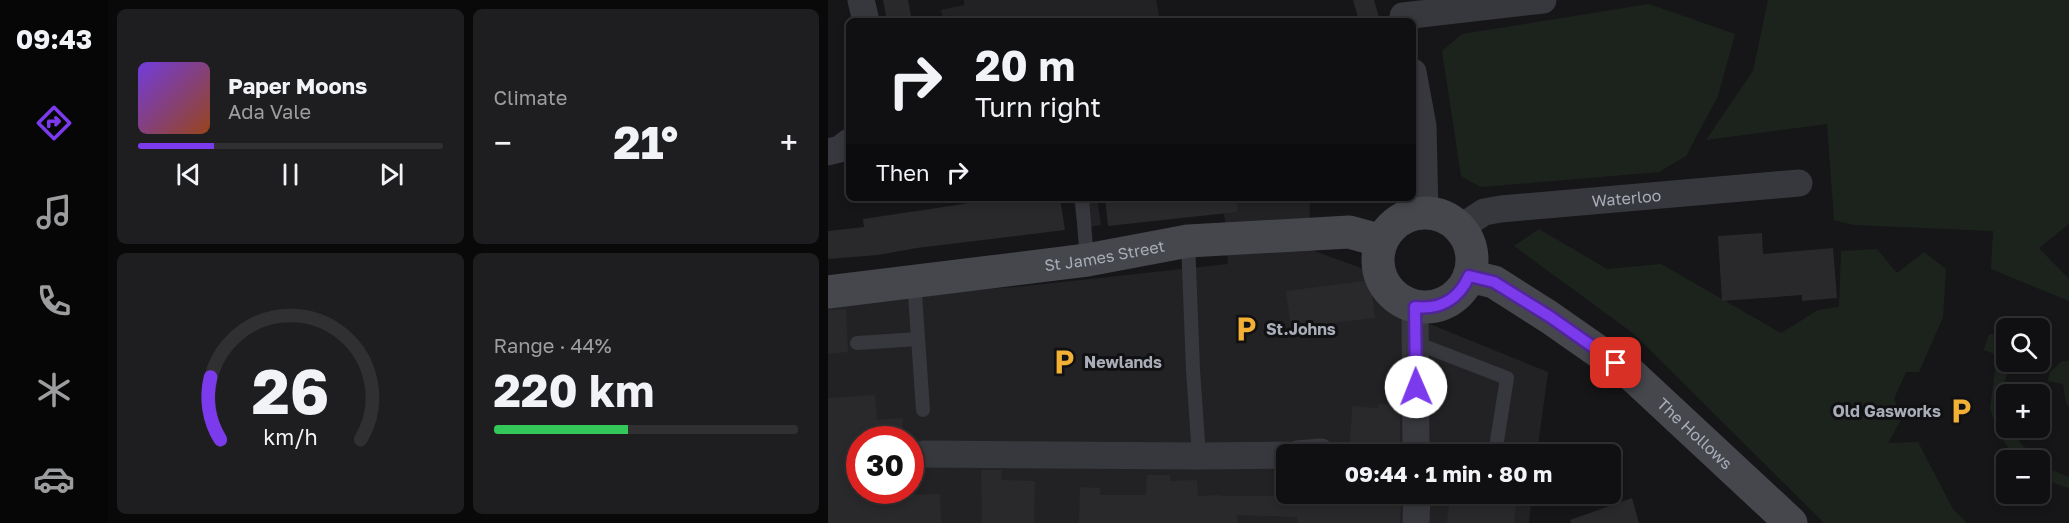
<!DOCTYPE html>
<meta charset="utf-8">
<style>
:root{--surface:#101012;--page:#1e1e20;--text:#f1f3f6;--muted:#9c9d9f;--line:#303032;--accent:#7c3aed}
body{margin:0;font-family:"Golos Text",sans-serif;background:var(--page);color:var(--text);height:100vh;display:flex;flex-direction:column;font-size:22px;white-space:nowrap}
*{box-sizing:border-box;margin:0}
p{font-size:20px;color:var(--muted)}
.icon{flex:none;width:33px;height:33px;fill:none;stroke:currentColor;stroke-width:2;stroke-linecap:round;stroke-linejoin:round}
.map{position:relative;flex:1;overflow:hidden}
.side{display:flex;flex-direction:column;gap:9px;padding:9px;background:#09090a;width:720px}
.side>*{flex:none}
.top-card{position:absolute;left:18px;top:18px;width:570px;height:183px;border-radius:9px;box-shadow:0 3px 9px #0003,0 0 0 2px var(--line);background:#101012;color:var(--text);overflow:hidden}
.buttons{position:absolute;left:1168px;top:318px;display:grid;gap:12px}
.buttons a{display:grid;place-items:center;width:54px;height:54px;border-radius:9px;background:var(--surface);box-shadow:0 3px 9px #0003,0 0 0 2px var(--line);font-size:30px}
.speed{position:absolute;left:18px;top:426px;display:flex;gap:12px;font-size:30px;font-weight:700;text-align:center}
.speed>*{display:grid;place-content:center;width:78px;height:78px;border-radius:50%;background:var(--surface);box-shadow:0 3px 9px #0003,0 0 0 2px var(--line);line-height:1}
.speed .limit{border:9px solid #d22;background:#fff;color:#111}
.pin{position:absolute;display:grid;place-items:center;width:51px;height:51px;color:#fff;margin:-26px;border-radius:12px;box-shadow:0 3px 9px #0006}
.me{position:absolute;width:66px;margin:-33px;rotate:359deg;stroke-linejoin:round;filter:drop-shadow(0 0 4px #0008)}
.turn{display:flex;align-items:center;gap:21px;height:126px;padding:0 30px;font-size:27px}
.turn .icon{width:78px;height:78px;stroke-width:2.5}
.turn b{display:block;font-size:42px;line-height:51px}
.then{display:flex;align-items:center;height:57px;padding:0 30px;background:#0003;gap:12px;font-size:22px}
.big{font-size:45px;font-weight:700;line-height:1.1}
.side .card{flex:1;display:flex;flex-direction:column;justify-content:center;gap:9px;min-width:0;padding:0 21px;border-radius:9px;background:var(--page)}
.side .dial{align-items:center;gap:0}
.dial svg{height:156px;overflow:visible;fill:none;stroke:var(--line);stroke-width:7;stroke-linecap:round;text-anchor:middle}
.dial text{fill:var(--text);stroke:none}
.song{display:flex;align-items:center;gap:18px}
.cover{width:72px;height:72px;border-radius:9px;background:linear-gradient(135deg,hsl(260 70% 55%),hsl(20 70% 35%))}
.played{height:6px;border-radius:3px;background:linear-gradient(90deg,var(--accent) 25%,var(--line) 25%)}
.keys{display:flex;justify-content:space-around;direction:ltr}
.heat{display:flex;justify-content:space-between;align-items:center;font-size:33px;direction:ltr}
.charge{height:9px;border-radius:4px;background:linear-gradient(90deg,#34c759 44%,var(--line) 0)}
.side .tiles{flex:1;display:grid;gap:9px;grid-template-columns:repeat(2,1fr)}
.trip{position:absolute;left:448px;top:444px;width:345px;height:60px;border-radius:9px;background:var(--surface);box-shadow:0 3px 9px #0003,0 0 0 2px var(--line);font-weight:700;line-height:60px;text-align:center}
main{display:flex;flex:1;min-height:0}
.tab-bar{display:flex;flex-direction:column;width:108px;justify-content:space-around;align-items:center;background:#060607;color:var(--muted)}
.tab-bar .icon{width:42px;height:42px}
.tab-bar .selected{color:var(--accent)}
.tab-bar b{font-size:27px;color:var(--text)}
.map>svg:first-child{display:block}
</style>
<main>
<nav class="tab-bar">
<b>09:43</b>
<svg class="icon selected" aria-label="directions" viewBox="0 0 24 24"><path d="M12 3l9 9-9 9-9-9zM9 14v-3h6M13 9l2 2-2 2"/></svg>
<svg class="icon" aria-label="music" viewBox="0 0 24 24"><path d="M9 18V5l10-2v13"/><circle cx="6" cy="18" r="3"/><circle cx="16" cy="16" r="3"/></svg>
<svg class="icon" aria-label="phone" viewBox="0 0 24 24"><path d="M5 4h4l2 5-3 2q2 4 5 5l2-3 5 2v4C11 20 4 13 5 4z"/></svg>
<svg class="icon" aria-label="climate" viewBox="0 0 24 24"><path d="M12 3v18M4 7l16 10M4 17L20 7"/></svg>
<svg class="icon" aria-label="car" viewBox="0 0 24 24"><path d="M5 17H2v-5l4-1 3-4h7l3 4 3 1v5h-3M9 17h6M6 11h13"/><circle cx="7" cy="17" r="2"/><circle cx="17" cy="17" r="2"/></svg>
</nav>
<section class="side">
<div class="tiles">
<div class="card">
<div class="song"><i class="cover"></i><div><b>Paper Moons</b><p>Ada Vale</p></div></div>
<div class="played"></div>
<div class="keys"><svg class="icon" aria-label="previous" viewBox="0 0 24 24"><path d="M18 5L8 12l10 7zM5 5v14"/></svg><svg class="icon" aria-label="pause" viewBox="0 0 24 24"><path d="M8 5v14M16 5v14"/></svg><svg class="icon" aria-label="next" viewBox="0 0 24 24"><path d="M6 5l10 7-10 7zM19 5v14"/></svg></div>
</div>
<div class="card"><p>Climate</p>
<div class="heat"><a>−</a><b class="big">21°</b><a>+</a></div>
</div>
<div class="card dial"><svg viewBox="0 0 100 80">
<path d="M14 69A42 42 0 1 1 86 69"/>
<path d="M14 69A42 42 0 0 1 9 37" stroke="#7c3aed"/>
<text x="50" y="56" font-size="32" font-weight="700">26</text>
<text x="50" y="72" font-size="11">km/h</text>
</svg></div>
<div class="card"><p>Range · 44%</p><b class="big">220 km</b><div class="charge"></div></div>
</div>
</section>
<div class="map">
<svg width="1241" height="523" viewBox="0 0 1241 523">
<rect width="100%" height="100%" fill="#161618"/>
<g fill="#222225" fill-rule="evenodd">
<polygon points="136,0 328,0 332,21 115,21 113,10 136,5"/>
<polygon points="245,198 269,198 273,225 250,229"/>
<path d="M392 198H482L481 249 533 268 577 314 720 372 709 454H459V494H704L701 523H0V301L187 287 400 264 397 220ZM32 440H82V490H32Z"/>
</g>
<g fill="#1c231d">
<polygon points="940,0 1241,0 1241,224 1211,248 1241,279 1241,301 1163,269 1165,231 1026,225 1006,220 999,124 878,140 925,71"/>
<polygon points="821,4 907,34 890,96 858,156 831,172 653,187 633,176 614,51 634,34"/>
<polygon points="711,229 779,269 833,264 953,333 990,310 1011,307 1013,251 1049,249 1069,273 1096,252 1118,269 1115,317 1091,372 1078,372 1066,399 1075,416 1060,443 1090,442 1125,509 1139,523 996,523 806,334 686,246"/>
<polygon points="1161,334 1179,334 1179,362 1197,362 1195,366 1179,373 1175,389 1179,409 1179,428 1185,428 1193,444 1212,460 1189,460 1172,436 1162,409 1169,355 1156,350"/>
<polygon points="1234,361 1241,361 1241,407 1238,403 1235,384 1220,381 1222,372"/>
<polygon points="1212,461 1223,470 1241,477 1241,488 1220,481 1212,476"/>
</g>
<g fill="#29292c">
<polygon points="55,0 80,0 84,21 59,21"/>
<polygon points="525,0 546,0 552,21 531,21"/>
<polygon points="154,198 192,198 192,202 232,198 237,230 89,248 50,255 0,259 0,231 36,227 35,219 155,201"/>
<polygon points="277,198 409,198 409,212 280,226"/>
<polygon points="934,233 935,254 1005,248 1009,298 974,301 974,295 894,301 890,236"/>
<polygon points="542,280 547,318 463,328 458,291"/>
<polygon points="18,309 20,352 0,354 0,310"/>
<polygon points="47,395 49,420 75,418 74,440 32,440 32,490 73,490 73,495 112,494 113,523 0,523 0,398"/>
<polygon points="550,404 572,405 572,445 522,443 524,406 549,408"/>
<polygon points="153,470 173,470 174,480 207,481 206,523 154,523"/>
<polygon points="319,475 342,475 342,481 369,480 370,496 393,495 393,496 469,496 532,500 535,494 573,494 572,523 470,523 469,517 409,515 409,523 251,523 252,487 272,488 272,495 318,495"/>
<polygon points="622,494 689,494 686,523 619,523"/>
<polygon points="804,498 811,523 743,523 742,520"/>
</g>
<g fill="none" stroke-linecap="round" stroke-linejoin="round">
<g stroke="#37383d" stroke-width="14">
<polyline points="254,198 259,260"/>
<polyline points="360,241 365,370 371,456"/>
<polyline points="86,280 95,410"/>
<polyline points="29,343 90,339"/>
<polyline points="588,343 679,378 669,441"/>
</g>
<g stroke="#37383d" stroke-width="27">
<polyline points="33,0 38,21"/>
<polyline points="575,16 715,0"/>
<polyline points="585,72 595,126 597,213"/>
<polyline points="0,152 12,149 21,142"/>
<path id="s1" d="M632 228 656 212 673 209 971 183"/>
<polyline points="587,307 588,454"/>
<polyline points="96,454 371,456 459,455"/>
<polyline points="469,454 493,452"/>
<polyline points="588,523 589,494"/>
</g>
<g stroke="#45474d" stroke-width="33">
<circle cx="597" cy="260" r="47"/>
<path id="s2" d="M641 276 666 282 721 317 804 375 963 523"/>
<path id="s3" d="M0 292 259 260 360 241 521 232 554 241"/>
</g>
</g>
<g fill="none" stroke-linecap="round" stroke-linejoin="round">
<defs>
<path id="route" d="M588 387 587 307C612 310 631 299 641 276L666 282 721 316 788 363"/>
</defs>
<use href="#route" stroke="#51269a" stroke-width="15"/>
<use href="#route" stroke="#7c3aed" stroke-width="10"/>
</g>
<defs>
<symbol id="parking-bare" viewBox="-9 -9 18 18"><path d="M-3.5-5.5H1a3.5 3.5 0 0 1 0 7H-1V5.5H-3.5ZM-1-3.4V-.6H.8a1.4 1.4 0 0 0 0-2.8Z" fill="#f2b134" stroke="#111113" stroke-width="2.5" paint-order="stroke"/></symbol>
</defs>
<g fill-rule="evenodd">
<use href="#parking-bare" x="399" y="310" width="38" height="38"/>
<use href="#parking-bare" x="217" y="343" width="38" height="38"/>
<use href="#parking-bare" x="1114" y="392" width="38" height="38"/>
</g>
<g text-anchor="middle" stroke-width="6" stroke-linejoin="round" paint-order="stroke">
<g font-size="16" fill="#a8adb8" stroke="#111113">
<text dy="6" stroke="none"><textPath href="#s1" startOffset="172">Waterloo</textPath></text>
<text dy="6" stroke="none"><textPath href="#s3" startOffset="279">St James Street</textPath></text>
<text dy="6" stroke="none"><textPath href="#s2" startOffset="278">The Hollows</textPath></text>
</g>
<g font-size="16" font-weight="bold" fill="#a8adb8" stroke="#111113" text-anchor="start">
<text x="438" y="335">St.Johns</text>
<text x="256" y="368">Newlands</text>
<text x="1113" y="417" text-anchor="end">Old Gasworks</text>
</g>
</g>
</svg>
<div class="buttons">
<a><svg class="icon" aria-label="search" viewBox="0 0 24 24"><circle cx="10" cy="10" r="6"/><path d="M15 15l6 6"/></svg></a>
<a>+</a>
<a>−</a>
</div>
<div class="speed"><div class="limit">30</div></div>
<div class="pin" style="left:788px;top:363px;background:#d93025"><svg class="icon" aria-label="arrive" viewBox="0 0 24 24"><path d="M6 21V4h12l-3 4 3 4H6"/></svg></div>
<svg class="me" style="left:588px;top:387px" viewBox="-20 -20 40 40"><circle r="19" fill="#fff"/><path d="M0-13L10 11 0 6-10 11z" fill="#7c3aed"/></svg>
<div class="trip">09:44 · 1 min · 80 m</div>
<div class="top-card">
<div class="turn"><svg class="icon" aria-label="right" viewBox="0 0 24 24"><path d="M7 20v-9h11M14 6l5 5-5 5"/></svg><div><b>20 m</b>Turn right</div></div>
<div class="then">Then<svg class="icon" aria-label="right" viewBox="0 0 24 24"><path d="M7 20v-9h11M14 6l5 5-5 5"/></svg></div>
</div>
</div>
</main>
